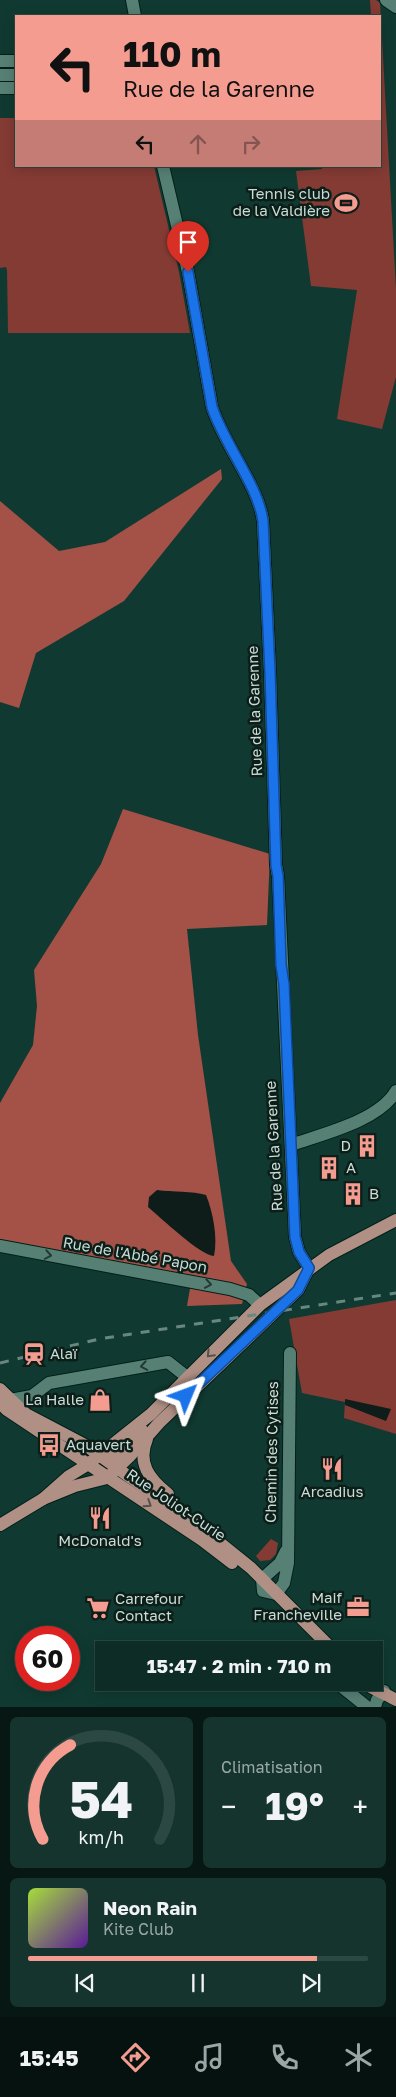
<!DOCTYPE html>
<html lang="fr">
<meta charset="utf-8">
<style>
:root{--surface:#0c2c25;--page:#15342d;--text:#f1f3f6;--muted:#9aa7a7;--line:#2c4842;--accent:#f59c91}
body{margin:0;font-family:"Golos Text",sans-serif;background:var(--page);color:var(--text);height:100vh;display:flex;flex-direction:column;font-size:19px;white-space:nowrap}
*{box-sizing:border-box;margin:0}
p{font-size:16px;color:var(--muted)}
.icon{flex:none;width:28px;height:28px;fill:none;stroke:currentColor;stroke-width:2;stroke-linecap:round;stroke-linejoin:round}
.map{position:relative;height:1707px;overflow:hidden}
.sheet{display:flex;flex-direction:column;gap:10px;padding:10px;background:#071814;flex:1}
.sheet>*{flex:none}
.hud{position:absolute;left:15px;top:15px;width:366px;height:152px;border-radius:0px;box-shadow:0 2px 12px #0003,0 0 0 1px var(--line);background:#f59c91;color:#111;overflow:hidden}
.speed{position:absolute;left:15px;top:1626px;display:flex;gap:10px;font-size:25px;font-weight:700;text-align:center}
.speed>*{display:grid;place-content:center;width:65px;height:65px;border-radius:50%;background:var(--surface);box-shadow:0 2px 12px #0003,0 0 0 1px var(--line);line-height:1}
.speed .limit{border:8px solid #d22;background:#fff;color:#111}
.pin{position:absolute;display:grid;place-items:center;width:42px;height:42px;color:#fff;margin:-51px -21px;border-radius:50% 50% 50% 0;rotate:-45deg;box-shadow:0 0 5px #0007}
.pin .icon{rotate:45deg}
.me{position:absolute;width:55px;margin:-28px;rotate:46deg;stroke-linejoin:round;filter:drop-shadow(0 0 4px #0008)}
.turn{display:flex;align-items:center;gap:18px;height:105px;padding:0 25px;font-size:22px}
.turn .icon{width:65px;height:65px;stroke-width:2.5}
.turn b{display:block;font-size:35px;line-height:42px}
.lanes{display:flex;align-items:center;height:48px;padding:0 25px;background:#0003;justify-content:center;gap:25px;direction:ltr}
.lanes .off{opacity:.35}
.big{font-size:38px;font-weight:700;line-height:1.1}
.sheet .card{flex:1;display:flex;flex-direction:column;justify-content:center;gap:8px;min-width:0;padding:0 18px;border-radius:8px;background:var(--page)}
.sheet .dial{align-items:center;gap:0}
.dial svg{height:130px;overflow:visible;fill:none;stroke:var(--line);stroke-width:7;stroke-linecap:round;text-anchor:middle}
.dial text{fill:var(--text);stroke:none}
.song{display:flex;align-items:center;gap:15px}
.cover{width:60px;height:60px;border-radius:8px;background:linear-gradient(135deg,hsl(80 70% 55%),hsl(270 70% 35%))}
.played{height:5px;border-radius:2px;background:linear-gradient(90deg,var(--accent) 85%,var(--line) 85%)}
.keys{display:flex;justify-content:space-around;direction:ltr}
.heat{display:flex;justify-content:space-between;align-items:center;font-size:28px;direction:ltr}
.sheet .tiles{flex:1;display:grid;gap:10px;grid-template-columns:1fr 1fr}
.card:last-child{grid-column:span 2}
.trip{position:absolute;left:95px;top:1641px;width:288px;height:50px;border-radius:0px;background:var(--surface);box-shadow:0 2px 12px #0003,0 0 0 1px var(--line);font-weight:700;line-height:50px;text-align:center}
.tab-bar{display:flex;height:80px;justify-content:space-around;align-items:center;background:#05120f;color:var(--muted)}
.tab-bar .icon{width:35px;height:35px}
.tab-bar .current{color:var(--accent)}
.tab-bar b{font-size:22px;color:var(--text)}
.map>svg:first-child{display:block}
</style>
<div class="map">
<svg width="396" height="1707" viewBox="0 0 396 1707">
<rect width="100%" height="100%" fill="#103a31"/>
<g fill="#843b34">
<polygon points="370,0 376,0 380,3 396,289 396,377 382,429 337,419 357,290 311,286 296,171 322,169 322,166 380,166 380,16 371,16"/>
<polygon points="0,118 16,118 16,166 154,166 179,272 190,333 8,333 7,270 6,267 0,268"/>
<polygon points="396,1300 396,1434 344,1418 345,1402 302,1393 289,1319"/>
<polygon points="271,1539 278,1543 276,1554 270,1560 260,1561 256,1556"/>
</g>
<g fill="#a45148">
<polygon points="221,469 222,479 124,601 36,653 19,708 0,702 0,501 59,551 105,542"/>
<polygon points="123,809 270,854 267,925 187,929 198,1035 231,1261 247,1284 242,1304 187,1306 192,1277 0,1242 0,1103 33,1045 37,1006 34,970 101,864"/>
</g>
<g fill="#0e1d19">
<path d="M157 1190C172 1192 193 1191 206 1195 213 1212 218 1238 214 1256 201 1256 160 1217 148 1207L149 1197Z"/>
<polygon points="345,1399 391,1409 386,1421 345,1405"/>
</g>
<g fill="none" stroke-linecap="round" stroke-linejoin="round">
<defs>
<g id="minor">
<polyline points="132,0 135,16"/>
<polyline points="386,0 396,7"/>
<polyline points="0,61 16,61"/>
<polyline points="0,75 16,75"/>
<polyline points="0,88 16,88"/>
<path d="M163 166 188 272 212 407C224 445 258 485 263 521L270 672 276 865 278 876 295 1237 299 1252 309 1268"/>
<path d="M291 1145C322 1134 379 1121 396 1091"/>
<polyline points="0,1246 230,1289 249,1295 260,1305"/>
<polyline points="10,1400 32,1396 49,1383 168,1362 187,1377"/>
<polyline points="286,1551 280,1563 262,1579 263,1591 276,1594 284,1583 288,1563 290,1353"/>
<polyline points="336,1682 367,1707"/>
<polyline points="375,1707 377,1700 384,1691"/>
</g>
<g id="major">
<polyline points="0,1389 26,1414 85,1445 210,1535 251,1568 333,1650"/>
<polyline points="0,1403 7,1410 202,1540 232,1563"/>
<path d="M147 1439C137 1463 149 1479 168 1494"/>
<polyline points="110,1461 142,1430"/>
<polyline points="43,1499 69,1476 87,1465 151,1414 260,1305 329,1255 396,1220"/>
<polyline points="0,1525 43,1499 75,1486 107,1478 129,1457 159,1423 298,1290 308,1270"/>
<path d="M363 1682C373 1690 385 1693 396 1700"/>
</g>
</defs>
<use href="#minor" stroke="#012019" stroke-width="14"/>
<use href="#major" stroke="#012019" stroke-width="14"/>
<use href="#minor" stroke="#578075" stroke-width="12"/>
<use href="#major" stroke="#b09085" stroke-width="12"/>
<polyline stroke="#67877f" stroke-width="3" stroke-dasharray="9 9" stroke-linecap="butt" points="0,1363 99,1339 396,1293"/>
</g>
<defs><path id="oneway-chevron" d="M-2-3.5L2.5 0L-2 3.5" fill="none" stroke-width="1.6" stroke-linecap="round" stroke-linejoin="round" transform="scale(1.25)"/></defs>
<g stroke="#233b35">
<use href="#oneway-chevron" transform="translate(48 1255) rotate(10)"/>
<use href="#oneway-chevron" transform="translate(208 1284) rotate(10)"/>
<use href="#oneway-chevron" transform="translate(144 1366) rotate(170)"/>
</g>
<g stroke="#56514a">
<use href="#oneway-chevron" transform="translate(210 1354) rotate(134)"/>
<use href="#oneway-chevron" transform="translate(148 1504) rotate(33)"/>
</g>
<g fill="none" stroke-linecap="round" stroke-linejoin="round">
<defs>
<path id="route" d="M186 1396 298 1290 309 1268 299 1252 295 1237 284 984 281 965 278 876 276 865 270 672 263 521C258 485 224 444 212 407L188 272"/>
</defs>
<use href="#route" stroke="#114b97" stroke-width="12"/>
<use href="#route" stroke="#1a73e8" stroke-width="9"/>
</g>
<defs>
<symbol id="stadium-bare" viewBox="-9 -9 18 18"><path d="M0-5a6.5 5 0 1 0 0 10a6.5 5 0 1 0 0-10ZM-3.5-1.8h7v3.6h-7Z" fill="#f59c91" stroke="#0d1e19" stroke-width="2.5" paint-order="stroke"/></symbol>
<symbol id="building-bare" viewBox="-9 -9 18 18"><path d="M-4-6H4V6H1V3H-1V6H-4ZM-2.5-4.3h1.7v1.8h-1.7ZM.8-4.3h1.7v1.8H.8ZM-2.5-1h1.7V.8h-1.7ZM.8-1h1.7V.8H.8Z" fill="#f59c91" stroke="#0d1e19" stroke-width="2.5" paint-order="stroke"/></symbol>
<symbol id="station-bare" viewBox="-9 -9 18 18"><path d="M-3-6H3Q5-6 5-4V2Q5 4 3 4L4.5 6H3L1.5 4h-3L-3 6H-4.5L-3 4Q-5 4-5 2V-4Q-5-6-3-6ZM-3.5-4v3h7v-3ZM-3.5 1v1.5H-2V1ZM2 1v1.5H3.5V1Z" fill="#f59c91" stroke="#0d1e19" stroke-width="2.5" paint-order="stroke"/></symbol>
<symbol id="shop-bare" viewBox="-9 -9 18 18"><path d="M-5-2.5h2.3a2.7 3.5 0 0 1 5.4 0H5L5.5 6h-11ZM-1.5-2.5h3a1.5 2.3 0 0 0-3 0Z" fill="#f59c91" stroke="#0d1e19" stroke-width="2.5" paint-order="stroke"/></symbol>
<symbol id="bus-bare" viewBox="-9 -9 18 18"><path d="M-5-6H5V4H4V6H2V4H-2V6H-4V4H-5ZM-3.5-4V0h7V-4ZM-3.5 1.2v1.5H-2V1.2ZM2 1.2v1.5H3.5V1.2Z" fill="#f59c91" stroke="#0d1e19" stroke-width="2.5" paint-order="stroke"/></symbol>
<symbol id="restaurant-bare" viewBox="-9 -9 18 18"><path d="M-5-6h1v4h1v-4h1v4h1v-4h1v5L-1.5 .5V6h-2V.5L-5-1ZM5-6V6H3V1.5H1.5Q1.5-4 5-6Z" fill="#f59c91" stroke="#0d1e19" stroke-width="2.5" paint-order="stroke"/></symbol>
<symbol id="office-bare" viewBox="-9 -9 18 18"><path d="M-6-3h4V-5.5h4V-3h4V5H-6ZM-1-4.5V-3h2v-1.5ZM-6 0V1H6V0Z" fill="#f59c91" stroke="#0d1e19" stroke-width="2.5" paint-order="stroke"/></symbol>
<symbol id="supermarket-bare" viewBox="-9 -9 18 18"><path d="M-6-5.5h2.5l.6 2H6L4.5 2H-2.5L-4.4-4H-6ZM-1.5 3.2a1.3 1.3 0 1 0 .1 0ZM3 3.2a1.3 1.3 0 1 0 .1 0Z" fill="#f59c91" stroke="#0d1e19" stroke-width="2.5" paint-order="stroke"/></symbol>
</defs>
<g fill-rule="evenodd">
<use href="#stadium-bare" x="330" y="187" width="32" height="32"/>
<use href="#building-bare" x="351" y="1130" width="32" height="32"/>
<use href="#building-bare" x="313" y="1152" width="32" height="32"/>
<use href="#building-bare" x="337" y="1178" width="32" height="32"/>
<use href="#station-bare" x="18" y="1338" width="32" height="32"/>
<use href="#shop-bare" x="84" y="1384" width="32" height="32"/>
<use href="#bus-bare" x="33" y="1429" width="32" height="32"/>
<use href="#restaurant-bare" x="316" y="1453" width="32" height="32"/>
<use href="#restaurant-bare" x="84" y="1502" width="32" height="32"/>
<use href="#office-bare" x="342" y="1591" width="32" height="32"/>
<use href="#supermarket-bare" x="82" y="1592" width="32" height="32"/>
</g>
<g text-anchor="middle" stroke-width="5" stroke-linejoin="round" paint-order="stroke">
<g font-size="15" fill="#c8ddd7" stroke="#0d1e19" text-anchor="start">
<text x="330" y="199" text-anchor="end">Tennis club<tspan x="330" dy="17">de la Valdière</tspan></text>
<text x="351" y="1151" text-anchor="end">D</text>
<text x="346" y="1173">A</text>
<text x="369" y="1199">B</text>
<text x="50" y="1359">Alaï</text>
<text x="84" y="1405" text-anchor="end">La Halle</text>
<text x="66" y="1450">Aquavert</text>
<text x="332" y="1497" text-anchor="middle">Arcadius</text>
<text x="100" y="1546" text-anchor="middle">McDonald's</text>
<text x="342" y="1603" text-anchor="end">Maif<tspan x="342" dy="17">Francheville</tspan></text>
<text x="115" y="1604">Carrefour<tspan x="115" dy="17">Contact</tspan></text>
</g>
<g font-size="15" fill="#c8ddd7" stroke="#0d1e19">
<text transform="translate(255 711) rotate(-92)" y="5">Rue de la Garenne</text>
<text transform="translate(274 1146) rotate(-93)" y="5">Rue de la Garenne</text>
<text transform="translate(135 1255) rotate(10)" y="5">Rue de l'Abbé Papon</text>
<text transform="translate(272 1452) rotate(-89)" y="5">Chemin des Cytises</text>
<text transform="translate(176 1505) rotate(34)" y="5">Rue Joliot-Curie</text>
</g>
</g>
</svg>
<div class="speed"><div class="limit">60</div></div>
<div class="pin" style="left:188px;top:272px;background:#d93025"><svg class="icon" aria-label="arrive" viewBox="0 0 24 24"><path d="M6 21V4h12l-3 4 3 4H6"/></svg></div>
<svg class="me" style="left:186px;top:1396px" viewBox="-20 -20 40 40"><path d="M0-17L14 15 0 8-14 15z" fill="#1a73e8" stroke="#fff" stroke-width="4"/></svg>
<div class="trip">15:47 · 2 min · 710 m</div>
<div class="hud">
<div class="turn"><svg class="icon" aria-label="left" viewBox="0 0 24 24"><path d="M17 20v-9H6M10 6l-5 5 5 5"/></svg><div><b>110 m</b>Rue de la Garenne</div></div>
<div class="lanes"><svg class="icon" aria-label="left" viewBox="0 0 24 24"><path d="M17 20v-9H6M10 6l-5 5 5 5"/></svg><svg class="icon off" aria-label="ahead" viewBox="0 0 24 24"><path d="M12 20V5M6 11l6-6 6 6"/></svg><svg class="icon off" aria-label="right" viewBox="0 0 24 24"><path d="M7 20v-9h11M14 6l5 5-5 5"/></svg></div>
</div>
</div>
<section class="sheet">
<div class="tiles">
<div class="card dial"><svg viewBox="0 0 100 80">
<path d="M14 69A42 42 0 1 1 86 69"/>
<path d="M14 69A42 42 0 0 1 31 11" stroke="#f59c91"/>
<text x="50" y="56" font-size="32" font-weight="700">54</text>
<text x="50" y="72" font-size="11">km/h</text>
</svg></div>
<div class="card"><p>Climatisation</p>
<div class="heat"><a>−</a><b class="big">19°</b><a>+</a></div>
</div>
<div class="card">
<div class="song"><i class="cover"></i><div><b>Neon Rain</b><p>Kite Club</p></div></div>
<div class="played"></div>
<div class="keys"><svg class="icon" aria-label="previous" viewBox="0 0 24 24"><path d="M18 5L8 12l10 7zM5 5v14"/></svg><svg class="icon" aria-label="pause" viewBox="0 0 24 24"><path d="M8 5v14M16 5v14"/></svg><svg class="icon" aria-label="next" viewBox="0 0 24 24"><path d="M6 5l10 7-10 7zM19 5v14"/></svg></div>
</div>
</div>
</section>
<nav class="tab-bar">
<b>15:45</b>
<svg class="icon current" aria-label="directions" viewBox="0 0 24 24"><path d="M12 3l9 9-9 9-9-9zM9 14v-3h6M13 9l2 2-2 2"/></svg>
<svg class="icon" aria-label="music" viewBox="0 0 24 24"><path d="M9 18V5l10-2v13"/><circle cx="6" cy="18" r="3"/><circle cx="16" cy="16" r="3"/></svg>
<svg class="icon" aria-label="phone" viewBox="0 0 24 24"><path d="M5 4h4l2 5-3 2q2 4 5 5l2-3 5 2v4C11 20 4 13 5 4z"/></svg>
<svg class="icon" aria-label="climate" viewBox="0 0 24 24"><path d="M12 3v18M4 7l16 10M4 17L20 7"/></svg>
</nav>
